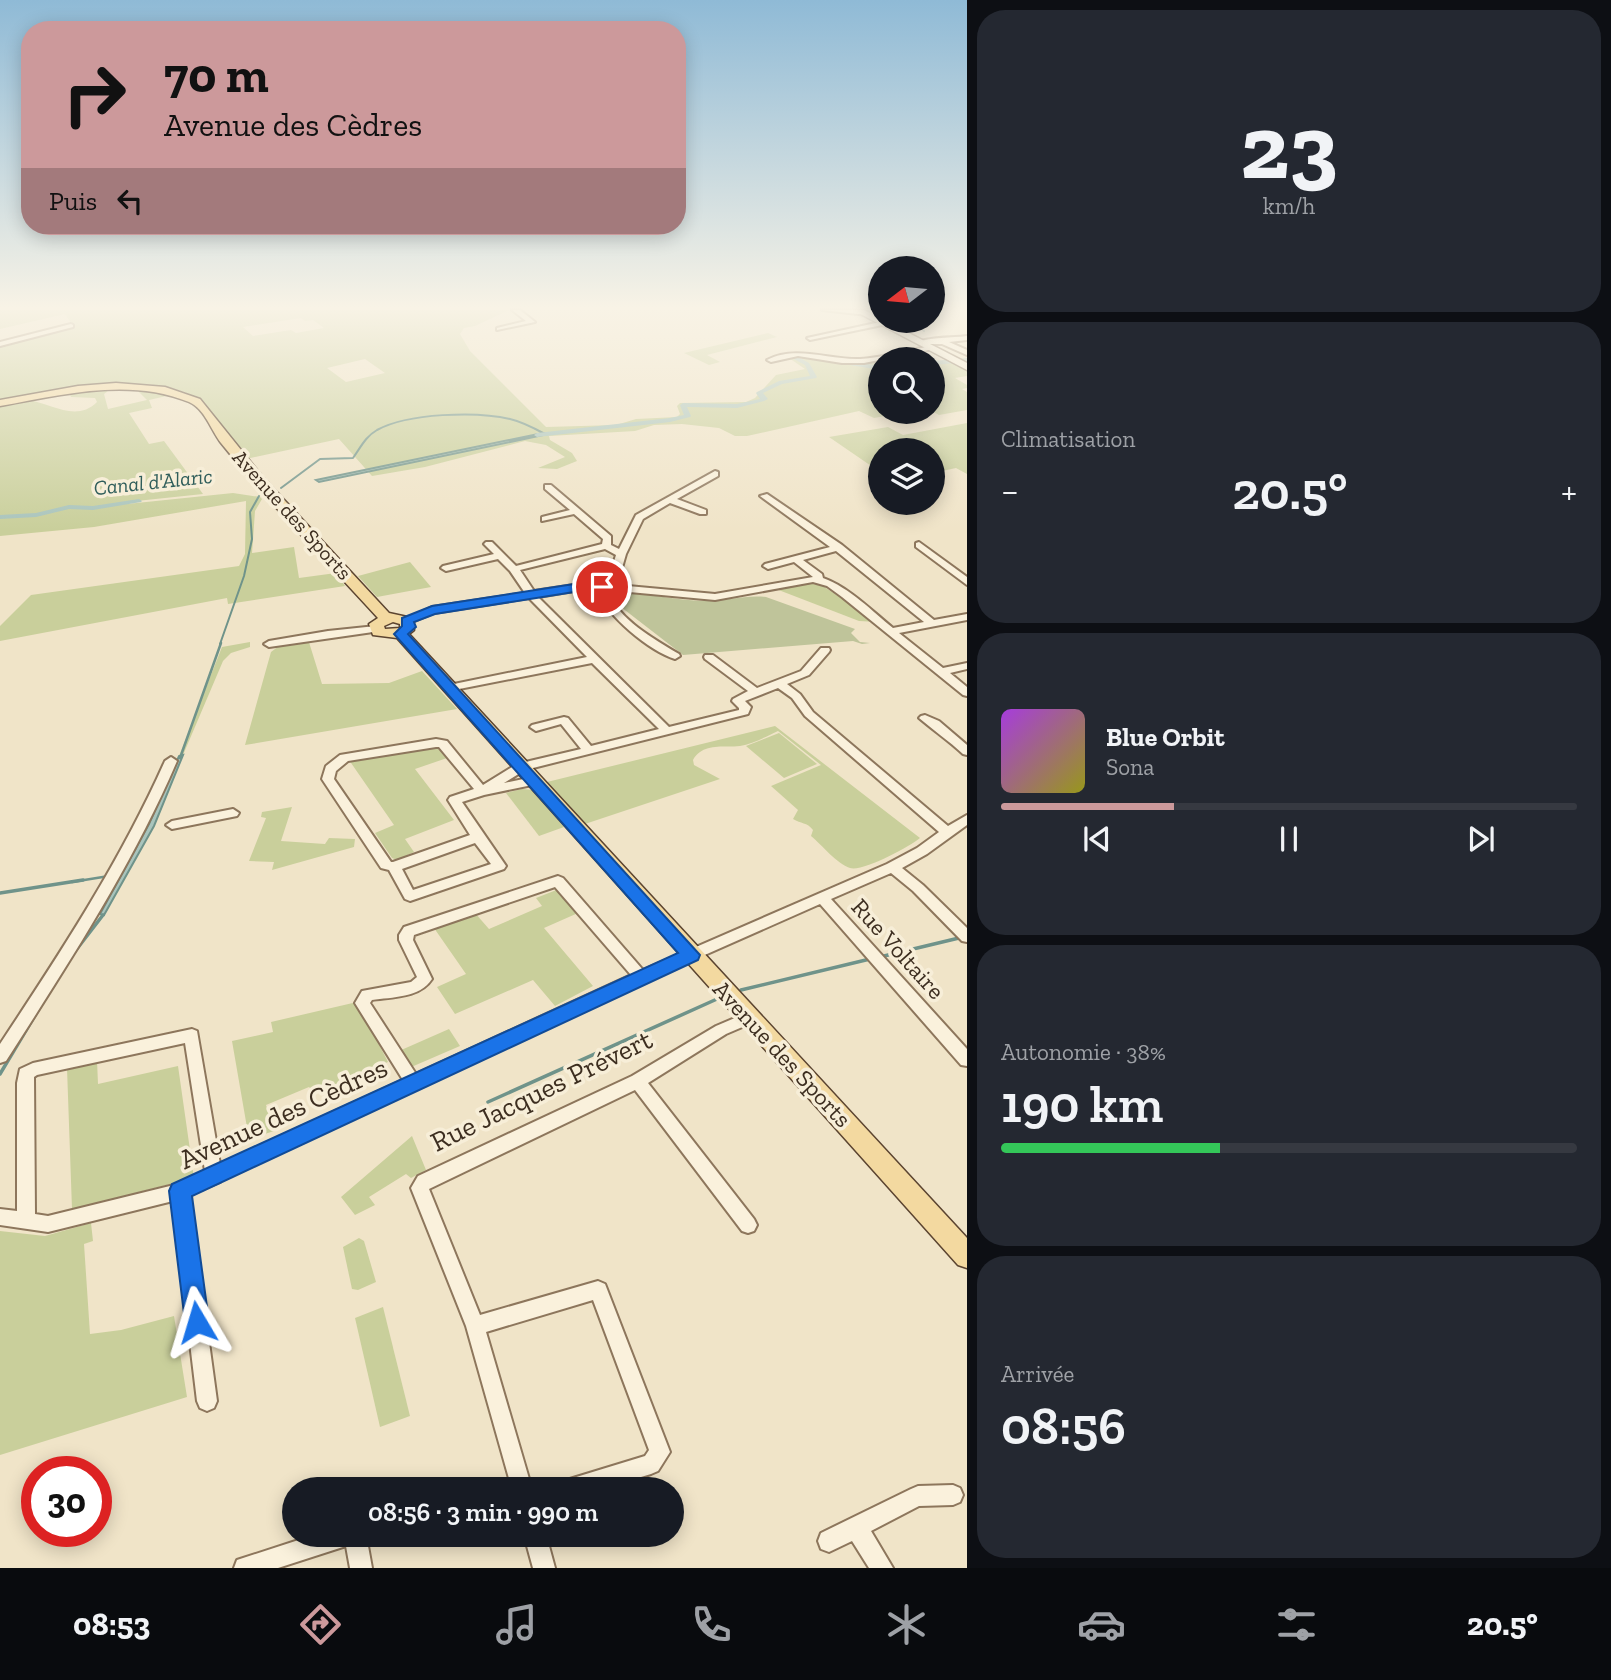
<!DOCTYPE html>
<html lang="fr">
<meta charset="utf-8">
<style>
:root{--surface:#171b24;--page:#242831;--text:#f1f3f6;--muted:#9ea1a6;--line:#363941;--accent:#cc999b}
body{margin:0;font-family:"Zilla Slab",serif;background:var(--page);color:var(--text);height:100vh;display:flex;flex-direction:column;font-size:26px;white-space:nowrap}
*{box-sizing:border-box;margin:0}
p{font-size:23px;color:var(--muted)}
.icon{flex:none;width:38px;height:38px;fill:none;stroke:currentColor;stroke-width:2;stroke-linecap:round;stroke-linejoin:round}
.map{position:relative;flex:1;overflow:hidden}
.drawer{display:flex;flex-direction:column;gap:10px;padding:10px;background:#0d0f14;width:644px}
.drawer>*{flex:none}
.banner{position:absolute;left:21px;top:21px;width:665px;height:214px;border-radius:28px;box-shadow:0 4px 18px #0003;background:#cc999b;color:#111;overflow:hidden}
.needle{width:46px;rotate:254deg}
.buttons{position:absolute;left:868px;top:256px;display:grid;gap:14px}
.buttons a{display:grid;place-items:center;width:77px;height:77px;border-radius:50%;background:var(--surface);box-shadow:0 4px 18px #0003;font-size:35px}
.speed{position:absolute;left:21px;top:1456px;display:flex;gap:14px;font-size:35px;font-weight:700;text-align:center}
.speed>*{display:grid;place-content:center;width:91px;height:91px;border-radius:50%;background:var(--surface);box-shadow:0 4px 18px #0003;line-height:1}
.speed .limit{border:10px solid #d22;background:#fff;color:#111}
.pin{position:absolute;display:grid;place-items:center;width:60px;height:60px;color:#fff;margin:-30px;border:4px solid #fff;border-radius:50%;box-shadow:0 2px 7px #0007}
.me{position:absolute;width:77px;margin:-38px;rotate:353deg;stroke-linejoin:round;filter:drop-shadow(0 0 5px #0008)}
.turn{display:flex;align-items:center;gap:24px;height:147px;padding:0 28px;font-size:32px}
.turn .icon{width:91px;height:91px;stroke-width:2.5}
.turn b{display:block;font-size:49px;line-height:60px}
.then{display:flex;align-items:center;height:66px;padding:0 28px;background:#0003;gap:14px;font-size:26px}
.big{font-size:52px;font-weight:600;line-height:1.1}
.drawer .tile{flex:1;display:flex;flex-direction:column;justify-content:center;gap:10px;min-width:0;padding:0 24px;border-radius:28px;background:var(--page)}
.drawer .dial{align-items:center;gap:0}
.dial b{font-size:91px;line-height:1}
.song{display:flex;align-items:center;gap:21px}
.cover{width:84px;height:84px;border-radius:10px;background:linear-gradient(135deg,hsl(280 70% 55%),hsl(60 70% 35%))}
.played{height:7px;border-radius:4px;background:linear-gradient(90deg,var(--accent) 30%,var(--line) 30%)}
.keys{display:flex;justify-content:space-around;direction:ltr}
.heat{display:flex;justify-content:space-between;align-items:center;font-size:38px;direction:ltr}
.charge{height:10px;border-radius:5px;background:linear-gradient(90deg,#34c759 38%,var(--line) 0)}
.trip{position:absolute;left:282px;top:1477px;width:402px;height:70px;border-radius:35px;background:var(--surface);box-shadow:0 4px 18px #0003;font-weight:600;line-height:70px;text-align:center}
.dock{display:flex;height:112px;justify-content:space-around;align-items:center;background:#090b0e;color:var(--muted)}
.dock .icon{width:49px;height:49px}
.dock .on{color:var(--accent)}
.dock b{font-size:32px;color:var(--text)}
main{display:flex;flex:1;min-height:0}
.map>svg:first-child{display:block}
</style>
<main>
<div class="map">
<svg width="967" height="1568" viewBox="0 0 967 1568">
<rect width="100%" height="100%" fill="#f0e4c8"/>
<g fill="#c9cf9b" fill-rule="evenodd">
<path d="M0 310H509L475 326 464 328 460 334 470 351 546 427 616 425 636 419 677 417 680 414 677 406 680 403 746 402 755 398 776 375 805 369 789 358 788 355 798 352 835 361 880 362V411H912L874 418 859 411 747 436H735L719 428 682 424 654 425 635 431 549 436 550 440 572 453 577 461 557 469 538 468 565 457 546 445 525 441 425 467 372 476 339 439 246 459C233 443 219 417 204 404 159 365 54 393 0 401V345L73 326 65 314 0 329ZM301 318 305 321 313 320 324 328 296 333 291 330 253 336 243 327ZM365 359 385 373 346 382 327 368Z"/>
<polygon points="768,333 777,337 707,355 720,362 709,365 684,353"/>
<polygon points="933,361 952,361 967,370 967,376 955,378 967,385 967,388 962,389 967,392 967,410 939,415 932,411"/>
<path d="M127 387 171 395 149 400 152 408 129 413 149 444 164 441 203 494 127 502V504L233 493 260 497 262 499 255 511 252 553 294 547 299 578 336 573 345 586 228 604 227 598 0 641V626L31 595 239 566 245 554 246 501 94 527 0 536V403C9 402 20 399 28 400 51 403 76 423 97 402L95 398 71 397 69 392ZM128 390 138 391 147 400 108 409 104 394 108 391Z"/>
<polygon points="967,423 967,474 956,468 933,473 933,450 880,450 880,472 829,437 888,427 903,435"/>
<polygon points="410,562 431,587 377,597 358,576"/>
<polygon points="808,583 823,586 877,622 859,621 776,589"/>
<polygon points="308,639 322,684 389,683 422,671 457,709 245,745 271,652 279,646"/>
<polygon points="250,642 250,647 231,653 223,661 183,755 179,756 222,647"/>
<path d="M775 726 920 838C909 847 863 872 850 868 837 864 822 845 811 836L813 830C807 822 801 824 793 819L798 810 771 786 821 765 778 731C767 736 753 744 740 746 724 748 703 742 693 760L694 765 720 779 585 824 547 782Z"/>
<polygon points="779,733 817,764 784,778 746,746"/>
<polygon points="439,746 450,757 415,769 454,820 405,839 414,852 397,860 392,858 375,833 394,825 349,760"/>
<polygon points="522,789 533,790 564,827 539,836 506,793"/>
<polygon points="292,807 281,841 325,844 329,838 355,839 354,847 272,870 274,862 249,861 266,818 261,817 262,812"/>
<polygon points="559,889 578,913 544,928 593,986 555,1006 533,980 455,1014 437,987 466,974 434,928 475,913 489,929 542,906 536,898"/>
<polygon points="357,1002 388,1062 321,1091 314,1092 309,1087 266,1105 274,1131 249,1139 232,1041 273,1032 271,1022"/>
<polygon points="449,1029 460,1046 409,1068 399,1051"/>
<polygon points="97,1060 98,1084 178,1066 194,1178 72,1209 67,1068"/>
<polygon points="412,1136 426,1170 411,1178 406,1174 369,1197 375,1205 355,1215 341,1197"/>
<polygon points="91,1223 93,1241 84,1244 90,1334 121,1330 174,1316 187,1397 0,1455 0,1231 45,1236"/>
<polygon points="359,1238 364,1241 376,1282 358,1290 352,1289 343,1247"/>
<polygon points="383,1307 410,1416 380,1427 355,1318"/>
</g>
<path fill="#bfc49a" d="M613 591C644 592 675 601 706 601 726 601 745 595 766 597L855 629 851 633 860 642 870 643 862 644 853 641 683 655 608 597Z"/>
<g fill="#a9c4bc" stroke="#6f938a" stroke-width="2">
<polygon points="543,433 548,434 319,482 316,480"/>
<polygon points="183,755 154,826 104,915 100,914 149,824 179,756"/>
</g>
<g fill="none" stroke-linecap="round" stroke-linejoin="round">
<g stroke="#6f938a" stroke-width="2">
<polyline points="913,320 924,331"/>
<polyline points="939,349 948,353"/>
<path d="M281 488 320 459 353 458C361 447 365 437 377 430 408 413 477 411 510 419 523 422 534 428 545 434"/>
<polyline points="220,644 244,576 252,539 250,512 259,496"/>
</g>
<g stroke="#6f938a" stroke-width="2.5">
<polyline points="180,758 221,643"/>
<polyline points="72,882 109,876"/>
</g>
<g stroke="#6f938a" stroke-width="3.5">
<polyline points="0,893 83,880"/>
<polyline points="73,954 103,915"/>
<polyline points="884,956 959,938"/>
<polyline points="741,990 870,959"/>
<polyline points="0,1074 40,1007"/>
<polyline points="488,1102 717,999"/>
</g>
<g fill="#a9c4bc" fill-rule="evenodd">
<polygon points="804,354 809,355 800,358 809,363 817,377 816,378 782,384 763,393 768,399 764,401 737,408 687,407 691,416 690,417 670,422 537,437 534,435 537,433 670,418 684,415 680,405 683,403 737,404 760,399 756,393 757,392 779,381 810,376 805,365 792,358"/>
<polygon points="967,358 967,362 933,365 933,361"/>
<polygon points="834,359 873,365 880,361 880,365 874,369 832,362 832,360"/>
<polygon points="139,499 142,501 141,502 93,510 69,509 36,517 0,519 0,515 36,513 69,505 93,506"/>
</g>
<defs>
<g id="street">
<polygon points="512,310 520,310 535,322 497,330 497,328 526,321"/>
<polygon points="822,310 859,310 870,313 867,315"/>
<polygon points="885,321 887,322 887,324 810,340 807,338"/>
<polygon points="71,324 73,325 73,327 0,346 0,342"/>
<path d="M967 336V340L949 342 967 350V355L942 344H921L918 342C930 337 952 338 967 336Z"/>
<path d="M931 346 934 348 933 349 864 363H842L798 356 771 362 767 360C796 345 829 360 860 359 883 358 908 350 931 346Z"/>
<path d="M715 471 718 472V476L677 499 706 510V514H700L670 503 643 519 626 554 617 585 715 594 813 577 794 562 768 569 763 566 765 564 830 547 760 496 767 494 842 545 934 620 967 614V620L899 633 943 668 967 663V669L950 673 967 687V696L963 695 842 597 827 586 813 582 715 600 608 590C617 619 654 639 679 654L680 656 675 659C650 651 606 616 598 590L574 591 538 597 669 727 739 710V708L732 701 733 699 748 691 705 659 704 657 705 655H713L757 688 801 671 821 648H829L830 650 829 652 809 675 787 684 800 694 813 712 948 826 967 815V825L927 854 902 868 923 885 967 928V942L962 941 913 891 891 873 831 899 967 1049V1066L961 1065 820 904 646 981 221 1180 220 1182 189 1195 217 1401 214 1408 207 1411 200 1408 197 1401 173 1201 48 1232 0 1225V1209L17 1211V1083L20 1069 33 1063 192 1029 197 1031 220 1164 403 1080 355 1003 362 991 411 982 417 977 399 940V935L404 927 558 876 563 878 643 970 887 864 917 848 939 832 805 716 792 698 778 688 745 701 751 707 748 714 525 770 504 783 533 777 539 781 537 784 484 795 462 802 506 866 504 869 410 901 405 899 389 870 381 868 322 779 326 766 340 755 436 739 447 741 483 785 517 764 581 749 561 724 536 731 530 727 532 725 564 717 568 718 591 746 659 729 592 663 449 691 445 690 443 688 449 685 587 657 529 598 434 613 407 624 402 621 432 607 525 593 510 571 498 559 446 571 441 568 443 566 494 554 484 544 486 542H492L516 566 602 544 603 539 574 514 542 521V517L570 510 545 489V485H551L611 536V545L619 549 636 515ZM605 549 616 555 607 584 574 585 534 591 520 570ZM836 551 924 622 893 628C872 611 850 588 823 578L822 574 803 560ZM436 747H439L474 789 450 797 448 800 470 835 393 862H391L334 779 336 771 348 761ZM475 843 491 864 413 890 402 869ZM555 887 631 975 416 1074 370 1003 372 1000C392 997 420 998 432 979L413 940 414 935ZM185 1043 205 1171 178 1184 48 1216 35 1214 34 1077 37 1075Z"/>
<polygon points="919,542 967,577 967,585 916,547 916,543"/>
<polygon points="376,626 381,629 380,631 269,647 264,644 269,641 328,631"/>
<path d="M925 715 939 721 967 745V755L963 754C949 741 933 730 919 718L921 716Z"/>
<path d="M171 757 177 761C131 868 68 964 6 1061L0 1063V1044C61 952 120 862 165 761Z"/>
<polygon points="233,809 239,813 237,816 172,829 166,825 172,821"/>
<polygon points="749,1012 754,1014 757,1018 754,1022 726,1034 648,1083 754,1219 757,1225 754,1231 748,1233 742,1231 635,1090 429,1189 480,1315 598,1281 605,1284 670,1452 658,1471 651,1474 601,1489 557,1489 560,1482 645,1456 649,1450 593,1300 486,1332 532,1489 512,1489 466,1326 411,1188 418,1176 632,1076 716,1026"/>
<polygon points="953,1485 960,1488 963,1495 960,1502 953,1505 919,1506 871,1531 893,1568 869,1568 852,1541 829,1552 821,1549 818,1541 821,1533 911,1489 918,1486"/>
<polygon points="314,1535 366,1535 372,1568 350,1568 346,1546 278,1568 234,1568 237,1560"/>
<polygon points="524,1535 546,1535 555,1568 533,1568"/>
</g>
<polygon id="secondary" points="853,310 864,310 967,363 967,370"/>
<path id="primary" d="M116 383 165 387 200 399 262 476 389 613 412 618 414 630 409 634 967 1238V1268L958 1265 397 638 373 635 369 624 378 618C325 560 270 504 221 443 211 430 205 409 189 402 129 377 61 395 0 406V400L78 386ZM393 622 400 624V628L385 629 384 626Z"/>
</defs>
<use href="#street" stroke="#8d765c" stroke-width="4"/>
<use href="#secondary" stroke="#6f573f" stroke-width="3"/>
<use href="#primary" stroke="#5b4430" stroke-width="3"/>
<use href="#street" fill="#faf1dc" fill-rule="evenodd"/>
<use href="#secondary" fill="#faf1dc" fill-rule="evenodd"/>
<use href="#primary" fill="#f3d9a0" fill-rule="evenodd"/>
</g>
<linearGradient id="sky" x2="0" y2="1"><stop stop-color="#8fbad6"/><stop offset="0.58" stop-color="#f8f3e6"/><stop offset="1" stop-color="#f8f3e6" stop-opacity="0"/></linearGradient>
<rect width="967" height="530" fill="url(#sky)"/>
<polygon fill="#1a73e8" stroke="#114b97" stroke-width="2" points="574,584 602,584 609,587 602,591 574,592 435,614 414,622 416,627 408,634 700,955 698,960 192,1196 209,1322 206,1331 197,1334 188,1331 185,1322 169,1191 172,1184 678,953 394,634 402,626 402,618 432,606"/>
<g text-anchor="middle" stroke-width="7" stroke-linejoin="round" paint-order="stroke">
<g font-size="21" font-style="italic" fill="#2f5d5a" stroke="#f7eed8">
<text transform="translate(153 482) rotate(-6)" y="7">Canal d'Alaric</text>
</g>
<g font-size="21" fill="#3d2e20" stroke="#f7eed8">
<text transform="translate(292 515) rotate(48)" y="7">Avenue des Sports</text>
</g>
<g font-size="24" fill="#3d2e20" stroke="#f7eed8">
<text transform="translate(898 949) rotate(48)" y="8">Rue Voltaire</text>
<text transform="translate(782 1054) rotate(47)" y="8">Avenue des Sports</text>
</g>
<g font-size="28" fill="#3d2e20" stroke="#f7eed8">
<text transform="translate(541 1090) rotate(-26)" y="10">Rue Jacques Prévert</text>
<text transform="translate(283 1113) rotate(-25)" y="10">Avenue des Cèdres</text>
</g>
</g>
</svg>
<div class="buttons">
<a><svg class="needle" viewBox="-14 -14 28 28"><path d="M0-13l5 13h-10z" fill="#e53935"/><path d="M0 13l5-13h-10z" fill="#9ea1a6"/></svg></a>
<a><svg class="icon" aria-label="search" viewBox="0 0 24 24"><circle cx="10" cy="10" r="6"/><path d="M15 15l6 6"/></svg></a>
<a><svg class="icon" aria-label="layers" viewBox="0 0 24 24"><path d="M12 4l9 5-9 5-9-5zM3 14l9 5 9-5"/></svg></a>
</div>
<div class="speed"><div class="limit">30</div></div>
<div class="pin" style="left:602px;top:587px;background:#d93025"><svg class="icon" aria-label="arrive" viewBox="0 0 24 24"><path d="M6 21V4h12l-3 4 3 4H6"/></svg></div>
<svg class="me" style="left:197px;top:1322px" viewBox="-20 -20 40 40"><path d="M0-17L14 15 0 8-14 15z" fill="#1a73e8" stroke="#fff" stroke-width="4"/></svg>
<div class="trip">08:56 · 3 min · 990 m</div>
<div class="banner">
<div class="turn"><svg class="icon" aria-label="right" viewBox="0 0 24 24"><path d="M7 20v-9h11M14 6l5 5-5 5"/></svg><div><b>70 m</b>Avenue des Cèdres</div></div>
<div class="then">Puis<svg class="icon" aria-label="left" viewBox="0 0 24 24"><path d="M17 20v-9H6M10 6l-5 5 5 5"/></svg></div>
</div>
</div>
<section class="drawer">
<div class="tile dial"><b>23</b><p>km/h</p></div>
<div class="tile"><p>Climatisation</p>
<div class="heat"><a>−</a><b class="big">20.5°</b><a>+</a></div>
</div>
<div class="tile">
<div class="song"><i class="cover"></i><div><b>Blue Orbit</b><p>Sona</p></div></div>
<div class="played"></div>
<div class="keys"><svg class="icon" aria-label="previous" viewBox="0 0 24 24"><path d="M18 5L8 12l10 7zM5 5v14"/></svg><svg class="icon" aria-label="pause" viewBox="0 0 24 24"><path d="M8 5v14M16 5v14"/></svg><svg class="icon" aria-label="next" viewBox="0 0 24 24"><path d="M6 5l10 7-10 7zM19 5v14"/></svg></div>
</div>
<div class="tile"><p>Autonomie · 38%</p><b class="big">190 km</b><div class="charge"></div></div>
<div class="tile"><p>Arrivée</p><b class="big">08:56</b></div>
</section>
</main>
<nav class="dock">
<b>08:53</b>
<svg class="icon on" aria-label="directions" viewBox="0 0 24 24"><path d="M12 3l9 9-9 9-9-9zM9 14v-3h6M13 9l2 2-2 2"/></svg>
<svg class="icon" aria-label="music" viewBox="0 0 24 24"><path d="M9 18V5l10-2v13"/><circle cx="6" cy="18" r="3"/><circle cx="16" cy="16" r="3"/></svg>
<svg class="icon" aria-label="phone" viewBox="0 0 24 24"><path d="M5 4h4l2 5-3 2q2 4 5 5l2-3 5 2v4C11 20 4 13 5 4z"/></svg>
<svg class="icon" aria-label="climate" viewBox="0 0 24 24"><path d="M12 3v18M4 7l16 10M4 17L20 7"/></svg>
<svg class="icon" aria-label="car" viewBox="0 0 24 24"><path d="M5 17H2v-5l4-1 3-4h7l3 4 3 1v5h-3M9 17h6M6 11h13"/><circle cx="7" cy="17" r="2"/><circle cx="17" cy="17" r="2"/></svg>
<svg class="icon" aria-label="filters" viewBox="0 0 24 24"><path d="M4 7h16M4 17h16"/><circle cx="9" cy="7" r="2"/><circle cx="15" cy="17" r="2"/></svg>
<b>20.5°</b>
</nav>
